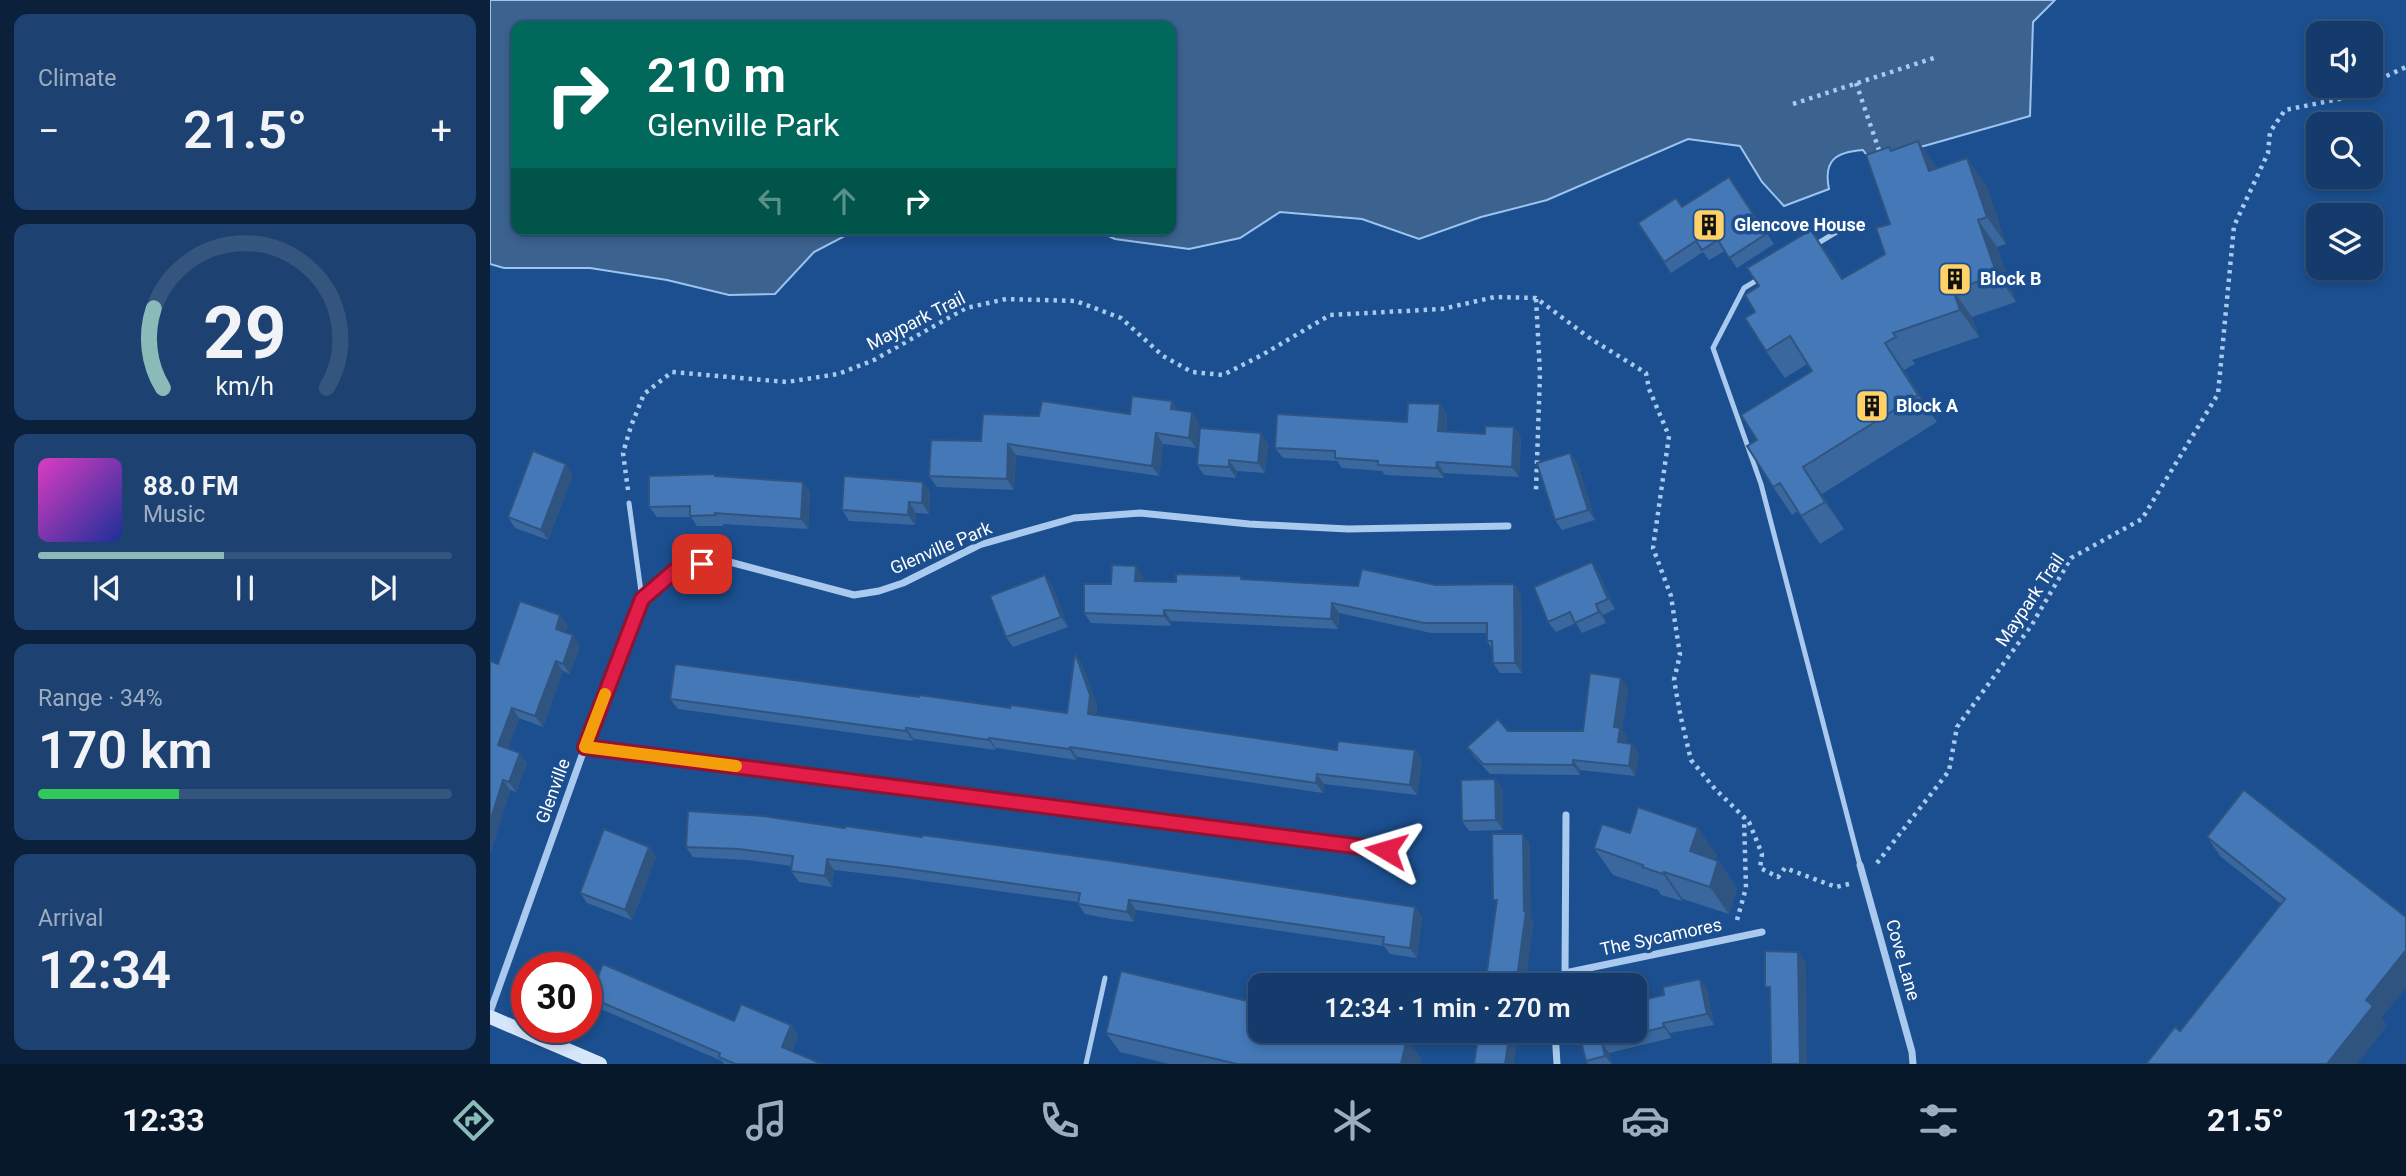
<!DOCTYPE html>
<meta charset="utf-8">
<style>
:root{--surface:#143b6b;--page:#1d4271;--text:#f1f3f6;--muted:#9dadc1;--line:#33557e;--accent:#8bbbb9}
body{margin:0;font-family:Roboto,sans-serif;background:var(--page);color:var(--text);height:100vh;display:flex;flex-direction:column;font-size:26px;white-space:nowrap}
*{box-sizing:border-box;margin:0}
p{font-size:23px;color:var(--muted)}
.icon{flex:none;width:38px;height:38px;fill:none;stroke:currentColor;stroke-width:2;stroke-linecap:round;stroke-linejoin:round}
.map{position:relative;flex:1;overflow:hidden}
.side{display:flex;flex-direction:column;gap:14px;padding:14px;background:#0b203b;width:490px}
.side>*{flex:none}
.top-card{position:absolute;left:21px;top:21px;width:665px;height:214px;border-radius:14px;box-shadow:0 4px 10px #0003,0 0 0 2px var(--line);background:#00695c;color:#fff;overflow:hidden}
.tools{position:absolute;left:1816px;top:21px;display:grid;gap:14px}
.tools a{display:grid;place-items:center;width:77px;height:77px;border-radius:14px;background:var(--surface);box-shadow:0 4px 10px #0003,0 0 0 2px var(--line);font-size:35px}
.speed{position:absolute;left:21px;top:952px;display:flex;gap:14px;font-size:35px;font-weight:700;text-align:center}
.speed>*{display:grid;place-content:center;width:91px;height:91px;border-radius:50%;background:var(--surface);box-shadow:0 4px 10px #0003,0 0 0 2px var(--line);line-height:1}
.speed .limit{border:10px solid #d22;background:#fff;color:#111}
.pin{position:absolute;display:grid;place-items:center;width:60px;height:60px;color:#fff;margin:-30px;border-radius:14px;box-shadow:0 4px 10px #0006}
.me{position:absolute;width:77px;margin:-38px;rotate:277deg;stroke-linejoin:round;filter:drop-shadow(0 0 5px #0008)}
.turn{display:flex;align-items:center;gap:24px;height:147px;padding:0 21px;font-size:32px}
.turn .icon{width:91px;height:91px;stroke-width:2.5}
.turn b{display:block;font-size:49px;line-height:60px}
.lanes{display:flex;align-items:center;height:66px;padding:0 21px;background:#0003;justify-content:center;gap:35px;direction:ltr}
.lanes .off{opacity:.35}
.big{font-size:52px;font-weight:600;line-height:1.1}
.side .tile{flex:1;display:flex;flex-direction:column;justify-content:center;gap:10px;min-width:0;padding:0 24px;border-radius:14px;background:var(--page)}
.side .dial{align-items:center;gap:0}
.dial svg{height:182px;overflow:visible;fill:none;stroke:var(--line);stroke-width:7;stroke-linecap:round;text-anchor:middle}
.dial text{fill:var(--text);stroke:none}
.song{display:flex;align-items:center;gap:21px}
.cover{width:84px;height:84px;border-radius:10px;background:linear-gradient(135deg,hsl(310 70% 55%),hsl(230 70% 35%))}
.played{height:7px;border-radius:4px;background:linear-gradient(90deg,var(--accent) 45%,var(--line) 45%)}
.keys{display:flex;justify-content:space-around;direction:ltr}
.heat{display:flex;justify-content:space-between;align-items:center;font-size:38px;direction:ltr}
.charge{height:10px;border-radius:5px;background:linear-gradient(90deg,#34c759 34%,var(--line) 0)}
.trip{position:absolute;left:758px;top:973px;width:399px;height:70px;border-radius:14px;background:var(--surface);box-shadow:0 4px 10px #0003,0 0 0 2px var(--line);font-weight:600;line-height:70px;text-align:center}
.tabs{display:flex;height:112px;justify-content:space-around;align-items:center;background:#08182b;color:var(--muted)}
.tabs .icon{width:49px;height:49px}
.tabs .current{color:var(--accent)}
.tabs b{font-size:32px;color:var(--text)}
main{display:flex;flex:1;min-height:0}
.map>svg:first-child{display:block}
</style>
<main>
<section class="side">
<div class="tile"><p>Climate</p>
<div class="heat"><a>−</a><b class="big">21.5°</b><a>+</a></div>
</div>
<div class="tile dial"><svg viewBox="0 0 100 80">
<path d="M14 69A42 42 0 1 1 86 69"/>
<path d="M14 69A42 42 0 0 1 10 34" stroke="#8bbbb9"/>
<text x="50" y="56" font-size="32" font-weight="700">29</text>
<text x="50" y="72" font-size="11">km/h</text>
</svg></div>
<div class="tile">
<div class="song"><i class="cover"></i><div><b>88.0 FM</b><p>Music</p></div></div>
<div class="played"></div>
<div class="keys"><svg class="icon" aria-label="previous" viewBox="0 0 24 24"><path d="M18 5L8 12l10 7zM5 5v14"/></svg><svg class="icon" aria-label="pause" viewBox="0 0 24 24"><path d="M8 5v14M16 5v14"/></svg><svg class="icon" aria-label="next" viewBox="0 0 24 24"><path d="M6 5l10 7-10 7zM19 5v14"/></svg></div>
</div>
<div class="tile"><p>Range · 34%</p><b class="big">170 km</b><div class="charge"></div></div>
<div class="tile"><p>Arrival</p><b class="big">12:34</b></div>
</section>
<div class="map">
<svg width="1916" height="1064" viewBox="0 0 1916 1064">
<rect width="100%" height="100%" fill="#1b4f8f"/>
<path fill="#3c6290" stroke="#9cc4f0" stroke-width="2" d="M0 0H1565L1543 22 1540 116 1381 161 1373 150C1346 152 1333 160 1339 189L1294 206 1272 182 1250 146 1198 139 1057 200 991 217 929 239 872 219 790 212 750 238 699 249 625 239 603 229H681V26H26V229H368L324 252 285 294 239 295 177 280 100 268H14L0 264Z"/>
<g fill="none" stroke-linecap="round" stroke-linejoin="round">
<g stroke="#a9c9ee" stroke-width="4.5" stroke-dasharray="3.5 5" stroke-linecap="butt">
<polyline points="1366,83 1391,156"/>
<polyline points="1881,83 1916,67"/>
<polyline points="1303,104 1447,57"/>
<polyline points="1046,299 1050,373 1046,490"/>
<polyline points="138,490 133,453 141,426 154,394 182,372 297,382 348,374 384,360 476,308 516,299 586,301 631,318 673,356 702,372 733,375 772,355 840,315 952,309 1005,297 1046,298 1101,339 1156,373 1159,389 1179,436 1163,548 1181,596 1190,655 1184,680 1191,718 1201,760 1225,789 1259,822 1272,854 1270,868 1288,877 1295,868 1346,887 1359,884"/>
<polyline points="1387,863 1459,771 1467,727 1541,626 1581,558 1652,519 1728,394 1744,226 1778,153 1780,132 1795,110 1849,99 1876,86"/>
<polyline points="1247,920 1256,888 1254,818"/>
</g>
<g stroke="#a9c9ee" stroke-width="5">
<polyline points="1325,245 1358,225"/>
<polyline points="1269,279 1254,288 1223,348 1271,484 1370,865"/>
<polyline points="139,503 152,599"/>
<polyline points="596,1064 615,978"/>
</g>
<g stroke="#a9c9ee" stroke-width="7">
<polyline points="95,747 896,850"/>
<polyline points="1370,865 1422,1052 1423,1064"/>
<polyline points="1075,973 1272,932"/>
<polyline points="1071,985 1075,973 1076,815"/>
<polyline points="0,1012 95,747 152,599 188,568 236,561 364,595 389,591 413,583 489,545 584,518 650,513 759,524 858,529 1018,526"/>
<polyline points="1065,1031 1067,1064"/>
</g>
<polyline stroke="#d6e6fa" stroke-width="14" points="0,1017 110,1064"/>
</g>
<g fill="#3a679d">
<polygon points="1428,141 1447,168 1496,185 1516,244 1507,247 1526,302 1482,317 1489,337 1422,360 1425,364 1414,370 1447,422 1332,494 1354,529 1330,544 1308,511 1302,515 1283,487 1267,440 1322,371 1317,364 1295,378 1276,351 1265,312 1269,286 1321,230 1354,279 1395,254 1400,224 1402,151"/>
<polygon points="1246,187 1284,244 1247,268 1235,251 1219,260 1213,252 1181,273 1148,223"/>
<polygon points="682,401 688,410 709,422 706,448 673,444 669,476 526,455 524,490 447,487 439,476 491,441 640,414"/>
<polygon points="950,404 957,415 956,432 1031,437 1029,477 954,473 954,478 895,475 892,471 852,468 847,461 793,458 785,448 917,422"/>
<polygon points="778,443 775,473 747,471 746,478 714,475 707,465"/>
<polygon points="1080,453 1087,463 1105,520 1072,530 1065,520"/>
<polygon points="83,474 58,540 25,528 18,517"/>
<polygon points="226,476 313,482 320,492 318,529 233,524 233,526 207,526 201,517 167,517 159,507"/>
<polygon points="433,482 440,492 439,514 426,513 425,525 359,521 352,510"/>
<polygon points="646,566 653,576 653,581 686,582 751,576 753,579 868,586 1024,584 1031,594 1032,673 1010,673 1003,663 1002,649 997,641 997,633 941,633 849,613 848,629 681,621 681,626 601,623 594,613 621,584"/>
<polygon points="1109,573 1125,609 1113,615 1116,623 1092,633 1086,623 1066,632 1058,622"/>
<polygon points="562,585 578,627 523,647 516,637"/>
<polygon points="70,615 78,626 75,632 90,645 80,674 73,671 53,727 29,718 18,749 37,763 26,792 20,790 1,852 0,852 0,661 8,664"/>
<polygon points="592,664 607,705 606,715 847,750 925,750 932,760 927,795 834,784 833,793 587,757 586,760 506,748 506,750 424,739 423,741 188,709 180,699 429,697 520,708 577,713"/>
<polygon points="1138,688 1132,730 1137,738 1136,743 1142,744 1149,754 1145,776 1090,770 1090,775 1000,774 984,757 977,747 1018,731 1093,731"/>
<polygon points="1005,779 1013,790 1013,830 979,831 972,821"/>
<polygon points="355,828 925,907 932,917 927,958 900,954 894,946 646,910 644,922 621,919 595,914 588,904 588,902 413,878 344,870 342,887 309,882 301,871 302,866 256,860 203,857 196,847"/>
<polygon points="1140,833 1227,855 1225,860 1228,861 1247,888 1239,914 1193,899 1192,901 1171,895 1168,890 1123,875 1104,848"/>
<polygon points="1717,837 1916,917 1916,987 1891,1018 1897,1026 1690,1031 1791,904 1731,857"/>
<polygon points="159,847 166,857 142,920 97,903 90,893"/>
<polygon points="1210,979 1217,989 1224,1025 1180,1033 1181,1038 1119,1053 1122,1064 1098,1064 1096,1061 1089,1033 1144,1031 1174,995"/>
<polygon points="99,997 244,1021 301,1025 308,1036 302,1051 332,1064 234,1064 232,1061 106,1007"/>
<polygon points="616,1033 917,1039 931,1059 930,1064 679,1064 630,1052"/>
</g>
<g fill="#305480">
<polygon points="1428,141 1447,168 1439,171"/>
<polygon points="1477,158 1496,185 1516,244 1497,217"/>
<polygon points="1488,220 1507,247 1526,302 1507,275"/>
<polygon points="1321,230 1340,257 1371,307 1352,279"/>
<polygon points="1463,290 1482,317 1489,337 1470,310"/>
<polygon points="1395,343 1414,370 1447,422 1428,395"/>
<polygon points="682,401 689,411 681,409"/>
<polygon points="950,404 957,415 955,442 948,431"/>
<polygon points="702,412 709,422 706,448 699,438"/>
<polygon points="1024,427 1031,437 1029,477 1022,467"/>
<polygon points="666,433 673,444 669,476 662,466"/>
<polygon points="771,433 778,443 775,473 768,463"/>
<polygon points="518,444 526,455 524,490 517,479"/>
<polygon points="1080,453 1087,463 1105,520 1098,510"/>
<polygon points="739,460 747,471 746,478 739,467"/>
<polygon points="947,462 954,473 954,478 946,468"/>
<polygon points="76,464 83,474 58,540 51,530"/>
<polygon points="1313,467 1332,494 1354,529 1335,502"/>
<polygon points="313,482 320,492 318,529 311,519"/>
<polygon points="433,482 440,492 439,514 432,503"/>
<polygon points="419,502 426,513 425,525 418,515"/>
<polygon points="1102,562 1109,573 1125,609 1118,599"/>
<polygon points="646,566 653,576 652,591 645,581"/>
<polygon points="555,575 562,585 578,627 571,617"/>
<polygon points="1024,584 1031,594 1032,673 1025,663"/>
<polygon points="842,603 849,613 848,629 841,619"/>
<polygon points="1106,604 1113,615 1116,623 1109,612"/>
<polygon points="674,610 681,621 681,626 674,616"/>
<polygon points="70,615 78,626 73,639 66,629"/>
<polygon points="83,635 90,645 80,674 73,664"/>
<polygon points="585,653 592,664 607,705 605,724 598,714"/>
<polygon points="66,661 73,671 53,727 45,716"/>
<polygon points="1131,678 1138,688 1132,730 1137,738 1135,752 1128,742 1124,727"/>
<polygon points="22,708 29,718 16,756 8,745"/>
<polygon points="416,728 424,739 423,741 416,731"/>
<polygon points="499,738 506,748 506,750 499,740"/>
<polygon points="1142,744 1149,754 1145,776 1139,766"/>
<polygon points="580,747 587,757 586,760 579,749"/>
<polygon points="925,750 932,760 927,795 920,785"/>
<polygon points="30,753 37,763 26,792 19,782"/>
<polygon points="1083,760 1090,770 1090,775 1083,765"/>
<polygon points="827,774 834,784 833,793 826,783"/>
<polygon points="1005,779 1013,790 1013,830 1006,820"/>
<polygon points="13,780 20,790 1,852 0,851 0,822"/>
<polygon points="1208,828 1227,855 1219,878 1200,851"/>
<polygon points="1033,834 1040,844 1041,918 1044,922 1035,985 1026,985 1034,911"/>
<polygon points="159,847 166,857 142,920 135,910"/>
<polygon points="337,859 344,870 342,887 335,876"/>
<polygon points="1228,861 1247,888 1239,914 1220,887"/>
<polygon points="1174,872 1193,899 1192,901 1173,874"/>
<polygon points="639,900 646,910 644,922 637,912"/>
<polygon points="925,907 932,917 927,958 920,948"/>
<polygon points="1916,950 1916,987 1891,1018 1897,1026 1867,1064 1837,1064 1876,1000"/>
<polygon points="1308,952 1316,962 1317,1064 1310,1064"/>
<polygon points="1210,979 1217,989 1224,1025 1217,1014"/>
<polygon points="1173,1023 1180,1033 1181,1038 1174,1027"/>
<polygon points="301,1025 308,1036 299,1057 292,1047"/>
<polygon points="1020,1031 1028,1031 1024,1064 1015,1064"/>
<polygon points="917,1039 931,1059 930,1064 911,1064"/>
<polygon points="1112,1043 1119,1053 1122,1064 1121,1064 1115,1056"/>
</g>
<g fill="#4478b7" stroke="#305480" stroke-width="2">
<polygon points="1428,141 1439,171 1477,158 1497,217 1488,220 1507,275 1463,290 1470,310 1403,333 1406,337 1395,343 1428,395 1313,467 1335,502 1311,516 1290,483 1283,487 1257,446 1267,440 1251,415 1322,371 1300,336 1276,351 1255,318 1265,312 1255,295 1269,286 1257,268 1321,230 1352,279 1395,254 1386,228 1400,224 1376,155 1399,147 1401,151"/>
<polygon points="1239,177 1276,234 1239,258 1228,240 1212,250 1206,241 1174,262 1148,223 1186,198 1192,207"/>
<polygon points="642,396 682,401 681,409 702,412 699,438 666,433 662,466 518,444 517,479 439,476 441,440 491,441 493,414 549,416 552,401 640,414"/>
<polygon points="918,403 950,404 948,431 995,434 995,426 1024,427 1022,467 947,462 946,468 888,465 888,461 845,458 845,451 785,448 787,414 917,422"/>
<polygon points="710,428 771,433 768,463 739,460 739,467 707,465"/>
<polygon points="43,451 76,464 51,530 18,517"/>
<polygon points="1080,453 1098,510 1065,520 1047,463"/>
<polygon points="225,474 225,476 313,482 311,519 225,513 226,515 200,516 200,506 159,507 159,476"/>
<polygon points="354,476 433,482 432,503 419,502 418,515 352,510"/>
<polygon points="1102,562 1118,599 1106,604 1109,612 1085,623 1080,612 1058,622 1044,587"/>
<polygon points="622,565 646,566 645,581 686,582 686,574 751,576 751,579 868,586 872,569 946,585 1024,584 1025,663 1003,663 1002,641 997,641 997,623 934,623 842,603 841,619 674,610 674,616 594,613 594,584 621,584"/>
<polygon points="555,575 571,617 516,637 500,596"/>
<polygon points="30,601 70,615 66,629 83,635 73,664 66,661 45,716 22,708 8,745 30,753 19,782 13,780 0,822 0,661 8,664"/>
<polygon points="585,653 600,695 598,714 847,750 848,741 925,750 920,785 827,774 826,783 580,747 579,749 499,738 499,740 416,728 416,731 180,699 185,664 429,697 430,695 520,708 521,705 577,713"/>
<polygon points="1100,673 1131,678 1124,727 1130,728 1128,742 1142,744 1139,766 1083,760 1083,765 993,764 977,747 1008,719 1018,731 1093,731"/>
<polygon points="1005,779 1006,820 972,821 971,780"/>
<polygon points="1754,790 1916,917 1916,950 1876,1000 1883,1006 1837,1064 1656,1064 1685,1027 1690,1031 1795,899 1717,837"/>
<polygon points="1148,807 1208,828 1200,851 1228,861 1220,887 1174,872 1173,874 1152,867 1153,865 1104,848 1112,824 1140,833"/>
<polygon points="198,811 273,816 355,828 355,826 432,837 432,835 616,860 925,907 920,948 893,944 894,937 639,900 637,912 614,908 588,904 590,893 405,867 337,859 335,876 301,871 303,856 249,849 196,847"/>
<polygon points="114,829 159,847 135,910 90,893"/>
<polygon points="1002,834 1033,834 1034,911 1036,912 1026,985 995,985 1007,900 1003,900"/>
<polygon points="1275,951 1308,952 1310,1064 1281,1064 1280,987 1275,987"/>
<polygon points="113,964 244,1021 251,1004 301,1025 292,1047 332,1064 245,1064 229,1057 230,1053 99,997"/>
<polygon points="631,971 770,1004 770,1031 881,1031 917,1039 911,1064 747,1064 616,1033"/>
<polygon points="1210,979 1217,1014 1173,1023 1174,1027 1112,1043 1115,1056 1096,1061 1089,1033 1099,1031 1144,1031 1144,1002 1174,995 1173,987"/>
<polygon points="989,1031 1020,1031 1015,1064 984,1064"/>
</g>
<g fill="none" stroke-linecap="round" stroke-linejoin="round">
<defs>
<polyline id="route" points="212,564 188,568 152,599 95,747 896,850"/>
</defs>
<use href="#route" stroke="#92132f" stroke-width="18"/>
<use href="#route" stroke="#e11d48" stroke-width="12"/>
<polyline stroke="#f59e0b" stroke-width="12" points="115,694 95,747 246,766"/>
</g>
<defs>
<symbol id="building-square" viewBox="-11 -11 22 22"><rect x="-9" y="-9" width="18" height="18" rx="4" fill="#ffd166" stroke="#1b4f8f"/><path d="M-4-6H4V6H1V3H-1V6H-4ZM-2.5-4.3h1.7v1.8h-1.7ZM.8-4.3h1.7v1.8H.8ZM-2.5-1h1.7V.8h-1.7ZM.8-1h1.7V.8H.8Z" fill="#111"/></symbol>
</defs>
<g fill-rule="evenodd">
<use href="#building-square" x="1200" y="206" width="38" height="38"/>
<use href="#building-square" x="1446" y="260" width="38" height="38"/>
<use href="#building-square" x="1363" y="387" width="38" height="38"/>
</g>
<g text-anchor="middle" stroke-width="7" stroke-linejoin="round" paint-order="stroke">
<g font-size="18" font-weight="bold" fill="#fff" stroke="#1b4f8f" text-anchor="start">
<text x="1244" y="231">Glencove House</text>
<text x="1490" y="285">Block B</text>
<text x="1406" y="412">Block A</text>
</g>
<g font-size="18" fill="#fff" stroke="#1b4f8f">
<text transform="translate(426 321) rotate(-27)" y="6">Maypark Trail</text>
<text transform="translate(451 548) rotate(-23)" y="6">Glenville Park</text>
<text transform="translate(1540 600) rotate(-56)" y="6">Maypark Trail</text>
<text transform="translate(63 791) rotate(-70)" y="6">Glenville</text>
<text transform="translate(1171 937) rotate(-12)" y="6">The Sycamores</text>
<text transform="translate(1413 960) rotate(74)" y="6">Cove Lane</text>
</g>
</g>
</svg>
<div class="tools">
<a><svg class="icon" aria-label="sound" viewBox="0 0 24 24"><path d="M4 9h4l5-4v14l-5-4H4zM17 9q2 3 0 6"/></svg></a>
<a><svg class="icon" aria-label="search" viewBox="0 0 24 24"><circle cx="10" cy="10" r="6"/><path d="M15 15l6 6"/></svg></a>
<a><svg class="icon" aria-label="layers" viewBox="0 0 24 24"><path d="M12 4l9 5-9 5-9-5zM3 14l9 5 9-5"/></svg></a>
</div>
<div class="speed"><div class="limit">30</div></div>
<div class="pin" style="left:212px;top:564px;background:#d93025"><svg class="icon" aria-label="arrive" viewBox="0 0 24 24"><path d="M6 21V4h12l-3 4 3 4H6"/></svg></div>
<svg class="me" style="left:896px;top:850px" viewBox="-20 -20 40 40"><path d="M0-17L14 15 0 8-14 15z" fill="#e11d48" stroke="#fff" stroke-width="4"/></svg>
<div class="trip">12:34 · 1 min · 270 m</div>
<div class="top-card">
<div class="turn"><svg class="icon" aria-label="right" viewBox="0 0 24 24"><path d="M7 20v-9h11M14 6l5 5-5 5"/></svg><div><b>210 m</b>Glenville Park</div></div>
<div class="lanes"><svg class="icon off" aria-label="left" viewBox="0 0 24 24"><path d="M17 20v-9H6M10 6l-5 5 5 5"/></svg><svg class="icon off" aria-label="ahead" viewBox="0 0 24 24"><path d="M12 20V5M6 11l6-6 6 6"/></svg><svg class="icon" aria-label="right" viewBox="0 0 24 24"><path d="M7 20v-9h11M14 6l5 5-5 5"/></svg></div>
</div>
</div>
</main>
<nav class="tabs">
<b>12:33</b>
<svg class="icon current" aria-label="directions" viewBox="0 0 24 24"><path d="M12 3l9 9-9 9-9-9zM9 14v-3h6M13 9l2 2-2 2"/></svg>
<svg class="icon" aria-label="music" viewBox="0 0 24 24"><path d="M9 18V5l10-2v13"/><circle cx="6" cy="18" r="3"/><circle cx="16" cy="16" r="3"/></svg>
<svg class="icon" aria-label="phone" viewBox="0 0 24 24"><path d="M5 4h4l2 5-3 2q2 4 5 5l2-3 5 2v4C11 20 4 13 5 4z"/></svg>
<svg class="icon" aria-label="climate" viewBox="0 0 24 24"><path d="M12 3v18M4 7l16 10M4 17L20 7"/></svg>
<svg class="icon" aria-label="car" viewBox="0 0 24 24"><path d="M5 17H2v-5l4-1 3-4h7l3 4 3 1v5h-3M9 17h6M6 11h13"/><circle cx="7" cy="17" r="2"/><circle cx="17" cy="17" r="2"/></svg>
<svg class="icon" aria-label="filters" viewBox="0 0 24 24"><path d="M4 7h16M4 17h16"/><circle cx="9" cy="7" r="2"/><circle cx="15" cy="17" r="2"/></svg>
<b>21.5°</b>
</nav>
